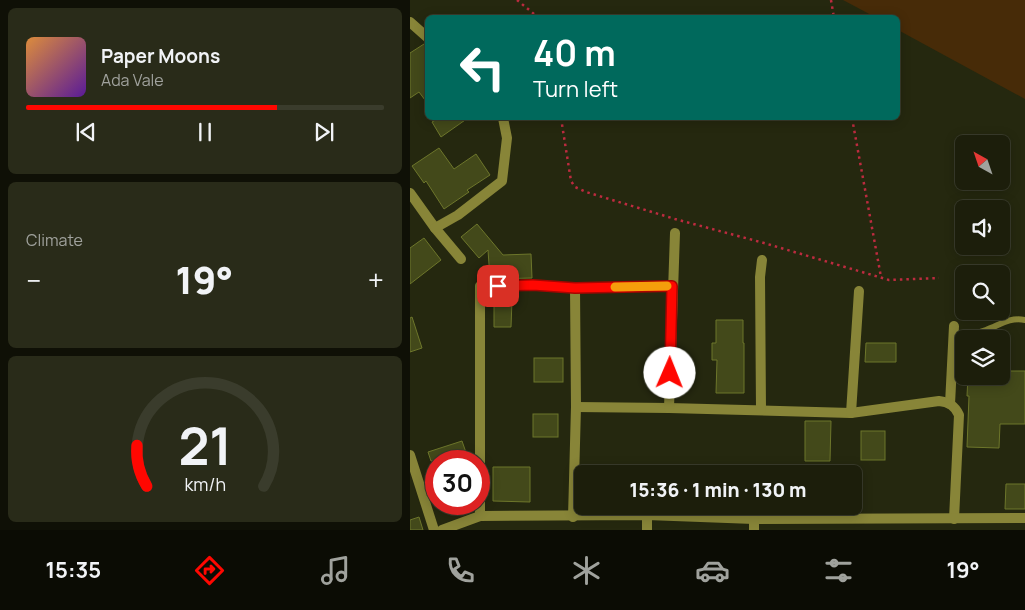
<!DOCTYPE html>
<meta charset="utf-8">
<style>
:root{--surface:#1c1e0b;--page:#292b19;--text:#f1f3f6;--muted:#a0a29d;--line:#3a3c2c;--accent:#ff0701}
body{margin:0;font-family:Manrope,sans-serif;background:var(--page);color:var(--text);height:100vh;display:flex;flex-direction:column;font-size:19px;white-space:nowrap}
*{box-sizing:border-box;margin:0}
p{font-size:16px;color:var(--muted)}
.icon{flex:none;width:28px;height:28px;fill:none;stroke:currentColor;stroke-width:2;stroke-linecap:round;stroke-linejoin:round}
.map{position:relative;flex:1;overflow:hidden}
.drawer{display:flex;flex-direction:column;gap:8px;padding:8px;background:#0f1006;width:410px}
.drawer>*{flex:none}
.top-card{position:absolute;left:15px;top:15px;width:475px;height:105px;border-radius:8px;box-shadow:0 2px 12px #0003,0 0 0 1px var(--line);background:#00695c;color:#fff;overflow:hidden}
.needle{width:32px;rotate:320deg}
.controls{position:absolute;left:545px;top:135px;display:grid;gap:10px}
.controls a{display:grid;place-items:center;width:55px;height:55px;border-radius:8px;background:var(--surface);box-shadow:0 2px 12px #0003,0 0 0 1px var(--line);font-size:25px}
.speed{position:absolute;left:15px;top:450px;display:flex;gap:10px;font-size:25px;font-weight:700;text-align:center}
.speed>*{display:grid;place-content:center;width:65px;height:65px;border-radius:50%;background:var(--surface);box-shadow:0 2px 12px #0003,0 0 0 1px var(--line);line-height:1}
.speed .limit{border:8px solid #d22;background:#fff;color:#111}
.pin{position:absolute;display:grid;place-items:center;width:42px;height:42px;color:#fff;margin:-21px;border-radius:10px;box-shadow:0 2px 8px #0006}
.me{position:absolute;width:55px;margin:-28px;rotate:1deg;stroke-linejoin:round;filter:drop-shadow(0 0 4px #0008)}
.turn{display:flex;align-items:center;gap:18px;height:105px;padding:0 25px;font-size:22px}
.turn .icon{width:65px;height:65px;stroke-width:2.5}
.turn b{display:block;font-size:35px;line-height:42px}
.big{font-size:38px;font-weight:800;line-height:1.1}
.drawer .card{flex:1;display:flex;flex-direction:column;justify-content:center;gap:8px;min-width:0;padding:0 18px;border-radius:8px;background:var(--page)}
.drawer .dial{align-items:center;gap:0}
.dial svg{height:130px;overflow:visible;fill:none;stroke:var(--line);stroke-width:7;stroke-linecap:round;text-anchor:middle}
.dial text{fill:var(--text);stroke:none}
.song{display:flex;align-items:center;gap:15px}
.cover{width:60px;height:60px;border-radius:8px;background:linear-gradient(135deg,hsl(30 70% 55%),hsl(270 70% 35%))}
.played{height:5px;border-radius:2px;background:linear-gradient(90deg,var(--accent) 70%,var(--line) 70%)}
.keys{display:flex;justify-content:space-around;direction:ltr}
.heat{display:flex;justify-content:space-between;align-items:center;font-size:28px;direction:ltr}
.trip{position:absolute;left:164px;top:465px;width:288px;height:50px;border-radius:8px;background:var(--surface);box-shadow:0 2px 12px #0003,0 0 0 1px var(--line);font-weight:800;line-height:50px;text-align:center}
.tabs{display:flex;height:80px;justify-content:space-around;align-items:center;background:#0b0c04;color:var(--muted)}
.tabs .icon{width:35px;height:35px}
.tabs .selected{color:var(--accent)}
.tabs b{font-size:22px;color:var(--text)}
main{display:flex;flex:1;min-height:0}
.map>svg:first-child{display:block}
</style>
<main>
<section class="drawer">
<div class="card">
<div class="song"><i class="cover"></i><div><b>Paper Moons</b><p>Ada Vale</p></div></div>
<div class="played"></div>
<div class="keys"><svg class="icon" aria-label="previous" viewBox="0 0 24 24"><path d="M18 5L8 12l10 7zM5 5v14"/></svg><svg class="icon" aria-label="pause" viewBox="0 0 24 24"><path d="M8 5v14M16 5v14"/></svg><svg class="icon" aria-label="next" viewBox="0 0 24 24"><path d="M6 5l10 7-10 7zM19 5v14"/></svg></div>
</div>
<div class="card"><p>Climate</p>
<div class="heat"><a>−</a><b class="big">19°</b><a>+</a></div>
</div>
<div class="card dial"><svg viewBox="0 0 100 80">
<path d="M14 69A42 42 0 1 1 86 69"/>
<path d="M14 69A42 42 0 0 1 8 44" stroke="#ff0701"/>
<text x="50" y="56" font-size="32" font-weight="700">21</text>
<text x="50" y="72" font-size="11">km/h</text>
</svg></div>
</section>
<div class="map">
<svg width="615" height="530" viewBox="0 0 615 530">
<rect width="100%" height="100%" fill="#25280f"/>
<polygon fill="#472b08" points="433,0 615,0 615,99 488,30 488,18 465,17"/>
<g fill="#43491a" stroke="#6d762b">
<polygon points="14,44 18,45 18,104 9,92 0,98 0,53"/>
<polygon points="29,118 58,118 31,137 22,122"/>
<polygon points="29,148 44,169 66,154 80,175 57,190 59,192 34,209 16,181 14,183 2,166"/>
<polygon points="67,224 93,255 121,254 122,278 80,279 78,250 69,258 51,237"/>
<polygon points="14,238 31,260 0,284 0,248"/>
<polygon points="84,300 102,300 101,327 84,327"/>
<polygon points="2,317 12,348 0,352 0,318"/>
<polygon points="306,320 333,320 333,343 334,343 334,393 306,393 307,360 302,360 302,343 306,343"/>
<polygon points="456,343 486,343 486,362 455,362"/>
<rect x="124" y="358" width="29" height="24"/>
<polygon points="598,371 615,371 615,424 590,424 589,448 557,447 559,396 557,396 558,376 598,376"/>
<rect x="123" y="414" width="25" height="23"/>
<polygon points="395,421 421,421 420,461 395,461"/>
<rect x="451" y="431" width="24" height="29"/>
<polygon points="52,441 59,461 21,461 18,452"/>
<polygon points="83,467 120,467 120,502 83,501"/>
<polygon points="596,484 615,484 615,509 595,509"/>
<polygon points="9,517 13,530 0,530 0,520"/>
</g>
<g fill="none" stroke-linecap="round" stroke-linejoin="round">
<g stroke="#bd2b3f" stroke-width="2.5" stroke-dasharray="2.5 4" stroke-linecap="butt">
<polyline points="107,0 129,18"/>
<polyline points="421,0 424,18"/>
<polyline points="151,118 161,181 165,187 176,192 265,219 354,243 479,280 529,278"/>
<polyline points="442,118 471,277"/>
</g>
<path stroke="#888538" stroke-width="6" d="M543 335C554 335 566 334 576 330 590 325 599 317 615 320"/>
<g stroke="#888538" stroke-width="10">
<polyline points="0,22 18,38"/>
<polyline points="0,193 25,228 51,259"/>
<polyline points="25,228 48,215 92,181 97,138 93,118"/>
<polyline points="540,404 544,326"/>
<path d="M166 407 259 408 441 413 529 401C539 402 545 406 549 415L544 519"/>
<polyline points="259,408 265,233"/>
<polyline points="351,410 350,277 352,260"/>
<polyline points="441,413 449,291"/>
<polyline points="0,455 24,530"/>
<polyline points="237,515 237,530"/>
<polyline points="70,516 70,286 123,285 165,288 262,286"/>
<polyline points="163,517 166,407 165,288"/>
<polyline points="32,530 70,516 237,515 344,519 615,518"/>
<polyline points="344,530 344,519"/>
</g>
</g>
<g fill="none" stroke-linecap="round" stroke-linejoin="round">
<defs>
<polyline id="route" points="88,286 123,285 165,288 262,286 260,373"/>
</defs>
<use href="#route" stroke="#a60501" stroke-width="12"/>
<use href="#route" stroke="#ff0701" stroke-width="9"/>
<polyline stroke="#f59e0b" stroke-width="9" points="205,287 257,286"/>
</g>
</svg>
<div class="controls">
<a><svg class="needle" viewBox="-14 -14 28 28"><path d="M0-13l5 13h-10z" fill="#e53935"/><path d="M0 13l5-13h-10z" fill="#a0a29d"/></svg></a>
<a><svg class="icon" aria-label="sound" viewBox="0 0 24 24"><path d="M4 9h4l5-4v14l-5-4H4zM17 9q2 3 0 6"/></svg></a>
<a><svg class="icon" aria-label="search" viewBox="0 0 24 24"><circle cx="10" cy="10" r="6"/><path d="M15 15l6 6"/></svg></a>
<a><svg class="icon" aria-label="layers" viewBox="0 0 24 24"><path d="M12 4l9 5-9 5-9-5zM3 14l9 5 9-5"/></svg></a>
</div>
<div class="speed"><div class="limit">30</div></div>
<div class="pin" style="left:88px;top:286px;background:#d93025"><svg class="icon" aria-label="arrive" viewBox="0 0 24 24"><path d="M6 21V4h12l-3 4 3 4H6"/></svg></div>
<svg class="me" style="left:260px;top:373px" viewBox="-20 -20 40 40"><circle r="19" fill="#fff"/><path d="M0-13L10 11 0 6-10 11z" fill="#ff0701"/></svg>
<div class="trip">15:36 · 1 min · 130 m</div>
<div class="top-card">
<div class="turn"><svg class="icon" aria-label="left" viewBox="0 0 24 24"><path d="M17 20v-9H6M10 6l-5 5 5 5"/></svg><div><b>40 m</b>Turn left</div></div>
</div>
</div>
</main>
<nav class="tabs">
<b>15:35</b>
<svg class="icon selected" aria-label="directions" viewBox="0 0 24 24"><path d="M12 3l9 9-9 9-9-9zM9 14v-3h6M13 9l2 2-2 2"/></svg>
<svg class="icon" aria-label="music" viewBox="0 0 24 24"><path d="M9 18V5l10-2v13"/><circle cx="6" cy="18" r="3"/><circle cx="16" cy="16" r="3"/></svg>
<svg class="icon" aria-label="phone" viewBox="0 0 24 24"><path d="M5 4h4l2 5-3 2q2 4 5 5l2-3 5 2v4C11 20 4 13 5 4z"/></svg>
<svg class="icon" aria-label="climate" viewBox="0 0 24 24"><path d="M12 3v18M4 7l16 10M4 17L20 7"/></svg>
<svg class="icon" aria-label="car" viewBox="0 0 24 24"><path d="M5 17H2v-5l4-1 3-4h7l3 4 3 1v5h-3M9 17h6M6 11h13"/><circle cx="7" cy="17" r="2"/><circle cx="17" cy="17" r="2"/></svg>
<svg class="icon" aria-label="filters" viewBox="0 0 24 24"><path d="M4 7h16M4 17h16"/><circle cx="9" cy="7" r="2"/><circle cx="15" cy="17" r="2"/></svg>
<b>19°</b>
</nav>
